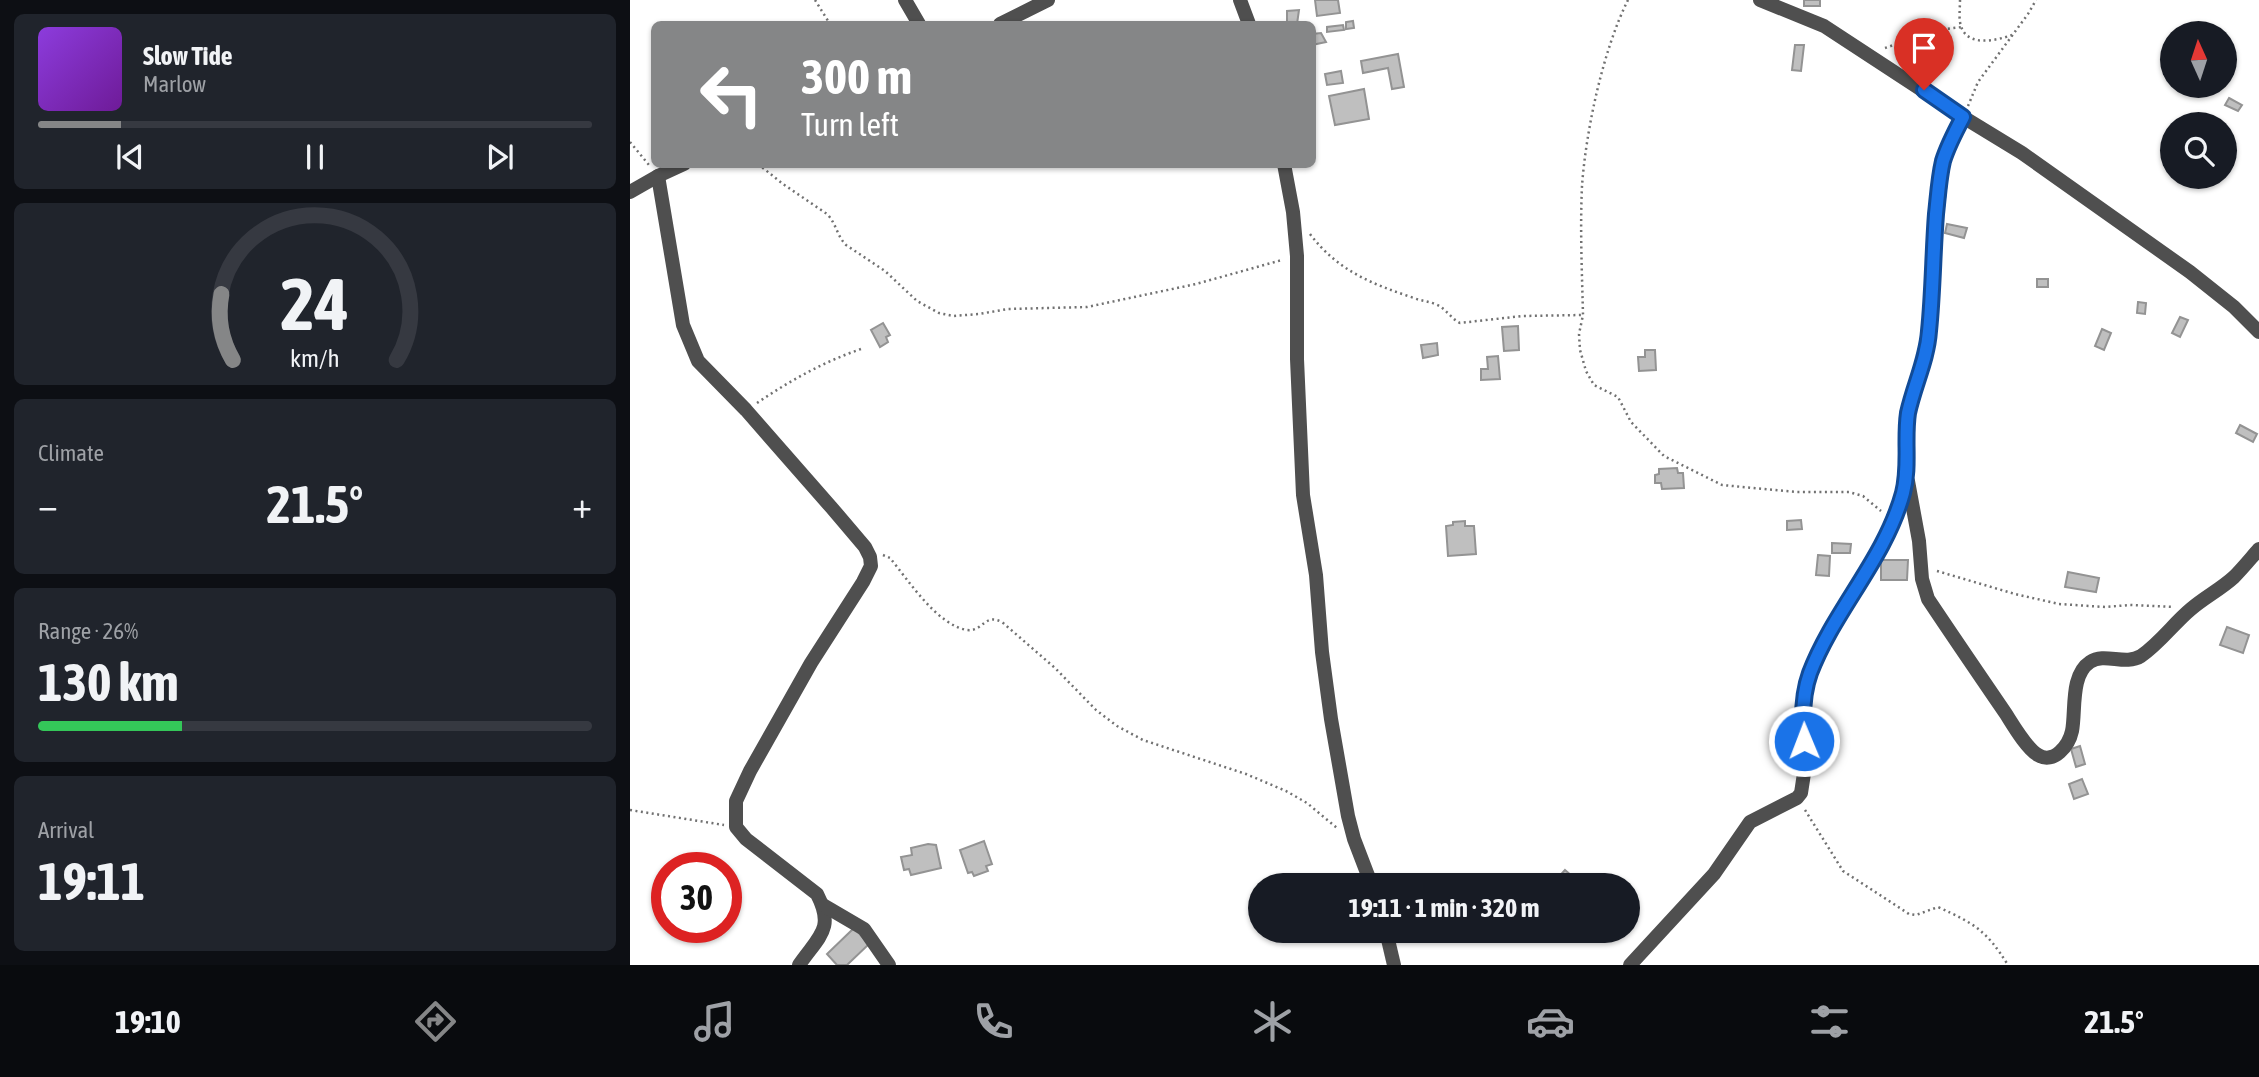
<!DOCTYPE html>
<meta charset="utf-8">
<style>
:root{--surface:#171b24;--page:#20242c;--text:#f1f3f6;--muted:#9ea1a6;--line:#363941;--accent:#858687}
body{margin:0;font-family:"Asap Condensed",sans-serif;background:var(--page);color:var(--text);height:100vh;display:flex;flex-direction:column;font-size:26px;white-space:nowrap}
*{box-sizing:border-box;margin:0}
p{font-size:23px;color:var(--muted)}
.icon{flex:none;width:38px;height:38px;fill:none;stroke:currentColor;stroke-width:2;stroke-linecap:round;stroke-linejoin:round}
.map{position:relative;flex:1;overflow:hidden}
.side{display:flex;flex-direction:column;gap:14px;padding:14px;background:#0d0f14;width:630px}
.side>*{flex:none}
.banner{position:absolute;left:21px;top:21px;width:665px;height:147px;border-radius:10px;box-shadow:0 2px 5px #0004;background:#858687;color:#fff;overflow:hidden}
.needle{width:46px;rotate:357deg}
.tools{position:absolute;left:1530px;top:21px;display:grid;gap:14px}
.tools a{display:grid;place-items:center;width:77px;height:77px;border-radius:50%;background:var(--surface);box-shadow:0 2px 5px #0004;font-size:35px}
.speed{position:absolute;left:21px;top:852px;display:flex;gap:14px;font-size:35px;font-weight:700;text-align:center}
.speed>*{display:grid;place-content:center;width:91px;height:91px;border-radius:50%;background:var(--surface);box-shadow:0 2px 5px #0004;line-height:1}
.speed .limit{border:10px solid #d22;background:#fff;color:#111}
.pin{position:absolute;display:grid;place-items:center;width:60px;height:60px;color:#fff;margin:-72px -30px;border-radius:50% 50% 50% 0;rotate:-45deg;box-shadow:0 0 7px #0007}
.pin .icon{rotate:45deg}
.me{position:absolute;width:77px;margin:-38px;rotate:359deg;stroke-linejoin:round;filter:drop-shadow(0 0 5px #0008)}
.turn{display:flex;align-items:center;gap:24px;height:147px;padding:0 35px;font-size:32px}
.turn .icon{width:91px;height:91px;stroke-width:2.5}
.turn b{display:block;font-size:49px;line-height:60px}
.big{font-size:52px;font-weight:700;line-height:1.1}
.side .tile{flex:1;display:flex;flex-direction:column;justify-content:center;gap:10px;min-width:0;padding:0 24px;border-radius:10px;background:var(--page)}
.side .dial{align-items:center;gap:0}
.dial svg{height:182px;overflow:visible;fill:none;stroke:var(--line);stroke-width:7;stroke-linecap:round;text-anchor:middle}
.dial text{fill:var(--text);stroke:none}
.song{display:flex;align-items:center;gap:21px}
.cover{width:84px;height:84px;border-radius:10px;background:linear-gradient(135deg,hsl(270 70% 55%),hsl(280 70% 35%))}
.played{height:7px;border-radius:4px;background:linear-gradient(90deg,var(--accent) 15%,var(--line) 15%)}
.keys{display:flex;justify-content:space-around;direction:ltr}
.heat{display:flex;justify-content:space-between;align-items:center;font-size:38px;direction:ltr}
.charge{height:10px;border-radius:5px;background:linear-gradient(90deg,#34c759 26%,var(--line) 0)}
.trip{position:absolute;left:618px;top:873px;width:392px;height:70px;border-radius:35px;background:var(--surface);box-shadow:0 2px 5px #0004;font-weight:700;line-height:70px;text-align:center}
.tab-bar{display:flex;height:112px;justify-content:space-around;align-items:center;background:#090b0e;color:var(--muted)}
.tab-bar .icon{width:49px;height:49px}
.tab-bar .on{color:var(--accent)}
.tab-bar b{font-size:32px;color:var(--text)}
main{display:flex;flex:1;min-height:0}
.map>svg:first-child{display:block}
</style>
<main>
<section class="side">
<div class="tile">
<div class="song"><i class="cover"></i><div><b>Slow Tide</b><p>Marlow</p></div></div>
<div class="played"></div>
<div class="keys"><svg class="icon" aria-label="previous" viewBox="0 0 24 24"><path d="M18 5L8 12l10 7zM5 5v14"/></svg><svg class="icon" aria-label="pause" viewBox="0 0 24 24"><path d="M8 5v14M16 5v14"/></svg><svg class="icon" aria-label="next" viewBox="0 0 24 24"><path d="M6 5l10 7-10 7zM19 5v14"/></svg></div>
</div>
<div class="tile dial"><svg viewBox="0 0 100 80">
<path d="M14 69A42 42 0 1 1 86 69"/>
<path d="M14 69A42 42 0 0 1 9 40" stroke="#858687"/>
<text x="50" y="56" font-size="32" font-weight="700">24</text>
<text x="50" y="72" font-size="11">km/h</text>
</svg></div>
<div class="tile"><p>Climate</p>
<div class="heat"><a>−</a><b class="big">21.5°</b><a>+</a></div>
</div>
<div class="tile"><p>Range · 26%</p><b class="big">130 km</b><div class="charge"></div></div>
<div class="tile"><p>Arrival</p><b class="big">19:11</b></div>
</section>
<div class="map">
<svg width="1629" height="965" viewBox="0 0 1629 965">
<rect width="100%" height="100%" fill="#fff"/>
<g fill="#bfbfbf" stroke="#939393" stroke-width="2">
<polygon points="685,0 708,0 710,13 687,16"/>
<rect x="1174" y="0" width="16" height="6"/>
<polygon points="669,10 667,24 657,24 657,11"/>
<polygon points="723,21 724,28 716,29 716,22"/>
<polygon points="713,25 714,30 697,32 697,27"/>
<polygon points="691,33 696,42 682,45 682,34"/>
<polygon points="1165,45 1174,45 1171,71 1162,70"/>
<polygon points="768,54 774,87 762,89 758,68 733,73 731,61"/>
<polygon points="711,71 713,83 697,85 695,74"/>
<polygon points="734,89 739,119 705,125 699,96"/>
<polygon points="1599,98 1612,105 1608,111 1595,105"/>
<polygon points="1317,224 1337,228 1334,238 1315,233"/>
<rect x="1407" y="279" width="11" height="8"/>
<polygon points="1508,302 1516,303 1515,314 1507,313"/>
<polygon points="1550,317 1558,320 1550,337 1542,333"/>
<polygon points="253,323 260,335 256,337 258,342 250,347 241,330"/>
<polygon points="888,326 889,350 874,351 872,327"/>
<polygon points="1472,329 1481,333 1474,350 1465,346"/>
<polygon points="807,343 808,355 793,358 791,345"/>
<polygon points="1015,350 1025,350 1026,370 1009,371 1008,357 1015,357"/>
<polygon points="868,356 870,379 851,380 851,369 858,369 857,357"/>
<polygon points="1610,425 1627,434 1623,442 1606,433"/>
<polygon points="1047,468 1048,473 1053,473 1054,488 1032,489 1031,483 1025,483 1025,475 1029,474 1029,469"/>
<polygon points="1171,520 1172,529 1157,530 1157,521"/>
<polygon points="835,521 835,526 844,526 846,554 818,556 816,526 823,525 823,522"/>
<polygon points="1202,543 1221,544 1220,553 1202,553"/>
<polygon points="1188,555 1200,556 1199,576 1186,575"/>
<polygon points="1251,560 1278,560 1277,580 1251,580"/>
<polygon points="1438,572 1469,578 1466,592 1435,587"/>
<polygon points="1597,627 1619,635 1613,653 1590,645"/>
<polygon points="1450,746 1455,764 1446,767 1441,749"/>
<polygon points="1452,779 1458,794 1444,799 1439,784"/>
<polygon points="354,841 362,864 356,866 358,871 344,876 342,872 338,873 330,850"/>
<polygon points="298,844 306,845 311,868 281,875 279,869 274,870 271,857 282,855 281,848"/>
<polygon points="935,870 942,876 932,886 926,880"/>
<polygon points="224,928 239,944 217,965 207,965 197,954"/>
</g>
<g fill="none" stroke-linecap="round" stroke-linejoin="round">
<g stroke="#717171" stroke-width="2.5" stroke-dasharray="2 3.5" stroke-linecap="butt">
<polyline points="185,0 200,24"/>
<path d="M998 0C973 50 956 130 952 186 950 229 952 273 953 315L949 334 950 350 956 371 964 385 988 397 1001 422 1034 456 1092 485 1166 492H1219L1233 496 1251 511"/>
<path d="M1330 0C1330 7 1329 16 1330 22 1334 48 1365 41 1382 35"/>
<polyline points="1255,48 1307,30 1332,27"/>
<polyline points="1338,106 1348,82 1398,14 1406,0"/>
<polyline points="0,142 19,165"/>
<path d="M128 164 153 184 197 214C206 223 207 236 216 245L255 271 287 301 309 313 323 316 349 314 378 309 457 307 566 284 652 260"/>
<path d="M680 234C708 271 742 284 784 298 791 301 798 301 805 304 816 308 820 318 830 323L892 316 952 315"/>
<path d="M127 403C161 380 195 361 234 348"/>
<path d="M253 555 260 558C279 581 307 625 337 630 353 632 354 613 372 622L425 668 466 710 487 726 513 740 616 774 656 791 677 803 707 828"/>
<polyline points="1307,571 1385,594 1429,604 1475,607 1500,605 1544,607"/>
<polyline points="0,810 94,825"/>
<path d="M1175 810 1213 871 1279 914 1286 915 1308 907C1345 924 1356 930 1378 965"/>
</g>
<g stroke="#4f4f4f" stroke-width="14">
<polyline points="275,0 289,24"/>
<polyline points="610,0 619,24"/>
<polyline points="1130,0 1194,26 1333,117 1392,153 1560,272 1604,307 1629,332"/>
<polyline points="370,24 418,0"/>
<polyline points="654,164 663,212 667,256 667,359 673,495 686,575 692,652 701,719 718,816 724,839 742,886"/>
<path d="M28 176 53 325 68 361 116 410 201 507 235 547 240 557 241 566 233 582 181 663 120 771 106 801V827L116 839 187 894C205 929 189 936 169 965"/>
<polyline points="0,192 28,176 54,164"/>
<path d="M1278 481 1289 541 1292 579 1298 599C1324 638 1350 676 1376 714 1383 725 1397 749 1408 755 1424 765 1439 745 1442 731 1446 711 1440 675 1460 662 1475 652 1495 666 1511 656 1530 643 1544 623 1561 609 1575 597 1591 589 1604 577 1613 568 1621 558 1629 549"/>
<polyline points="193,905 234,929 259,965"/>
<polyline points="756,931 764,965"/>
<polyline points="1000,965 1084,874 1120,822 1167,798 1171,793 1175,767 1172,715 1180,673 1201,629 1230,584 1253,543 1272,495 1277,476 1278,414 1295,360 1299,332 1304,243 1313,163 1320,141 1333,117"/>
</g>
</g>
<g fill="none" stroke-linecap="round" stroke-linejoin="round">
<defs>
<path id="route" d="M1174 741C1172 718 1172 695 1180 673 1204 610 1255 559 1273 493 1280 467 1274 440 1278 413 1284 385 1297 360 1299 331 1303 292 1303 253 1306 214 1308 196 1309 178 1313 161 1318 145 1325 132 1333 117L1294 90"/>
</defs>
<use href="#route" stroke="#114b97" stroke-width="18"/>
<use href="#route" stroke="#1a73e8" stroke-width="12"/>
</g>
</svg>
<div class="tools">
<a><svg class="needle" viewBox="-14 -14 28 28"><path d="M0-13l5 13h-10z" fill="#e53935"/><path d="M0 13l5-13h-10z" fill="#9ea1a6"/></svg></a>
<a><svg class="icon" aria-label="search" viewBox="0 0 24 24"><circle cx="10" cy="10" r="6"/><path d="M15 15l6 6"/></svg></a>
</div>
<div class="speed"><div class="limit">30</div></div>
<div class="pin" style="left:1294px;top:90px;background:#d93025"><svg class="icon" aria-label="arrive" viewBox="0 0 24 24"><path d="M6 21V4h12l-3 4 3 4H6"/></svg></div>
<svg class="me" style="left:1174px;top:741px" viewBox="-20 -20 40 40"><circle r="17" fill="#1a73e8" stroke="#fff" stroke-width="3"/><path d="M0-11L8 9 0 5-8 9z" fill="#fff"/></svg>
<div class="trip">19:11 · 1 min · 320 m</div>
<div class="banner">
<div class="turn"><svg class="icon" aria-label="left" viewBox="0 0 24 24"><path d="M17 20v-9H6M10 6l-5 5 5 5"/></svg><div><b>300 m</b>Turn left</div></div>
</div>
</div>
</main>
<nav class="tab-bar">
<b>19:10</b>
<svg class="icon on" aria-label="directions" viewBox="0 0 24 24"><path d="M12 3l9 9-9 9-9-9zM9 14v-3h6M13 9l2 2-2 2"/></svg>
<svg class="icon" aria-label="music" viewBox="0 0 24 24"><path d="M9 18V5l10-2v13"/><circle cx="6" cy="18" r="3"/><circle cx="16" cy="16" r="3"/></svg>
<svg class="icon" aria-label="phone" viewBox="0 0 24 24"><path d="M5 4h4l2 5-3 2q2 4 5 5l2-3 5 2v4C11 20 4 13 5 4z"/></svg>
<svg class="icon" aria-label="climate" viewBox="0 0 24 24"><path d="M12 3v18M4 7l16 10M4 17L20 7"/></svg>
<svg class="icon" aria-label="car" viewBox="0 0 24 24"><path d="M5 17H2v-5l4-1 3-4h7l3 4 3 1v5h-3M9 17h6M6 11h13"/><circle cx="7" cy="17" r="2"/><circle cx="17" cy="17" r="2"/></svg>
<svg class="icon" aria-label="filters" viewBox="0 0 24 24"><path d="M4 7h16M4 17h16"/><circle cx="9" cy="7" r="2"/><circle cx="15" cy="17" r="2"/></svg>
<b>21.5°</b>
</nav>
